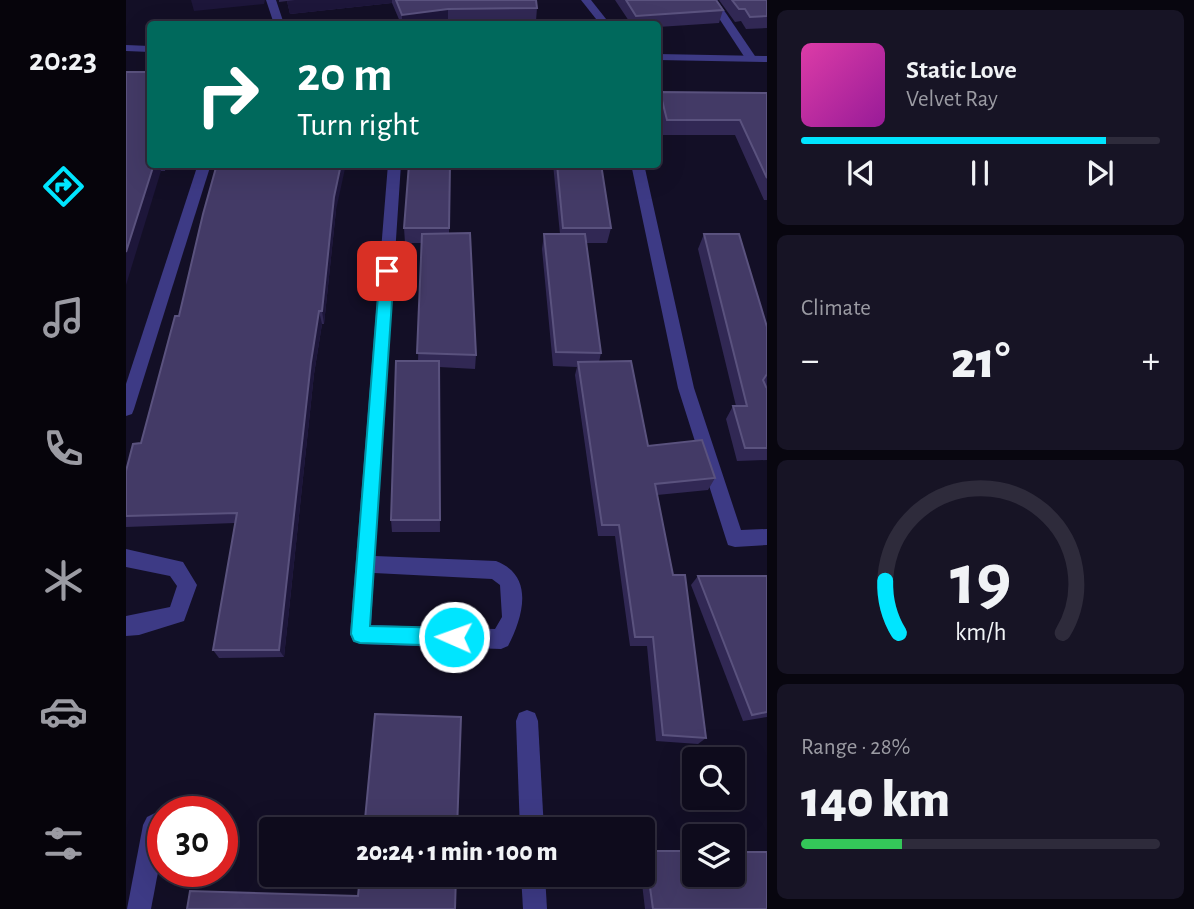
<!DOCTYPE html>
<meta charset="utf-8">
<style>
:root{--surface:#0e0b1c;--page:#171425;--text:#f1f3f6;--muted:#9b9ba3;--line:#2e2b3b;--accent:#00e5ff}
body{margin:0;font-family:"Alegreya Sans",sans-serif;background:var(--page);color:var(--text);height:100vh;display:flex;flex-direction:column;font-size:26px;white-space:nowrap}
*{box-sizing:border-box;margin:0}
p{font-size:23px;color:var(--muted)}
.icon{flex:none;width:38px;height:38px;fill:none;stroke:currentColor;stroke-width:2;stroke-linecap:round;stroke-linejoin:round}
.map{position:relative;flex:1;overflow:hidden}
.sheet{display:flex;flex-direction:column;gap:10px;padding:10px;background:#08060f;width:427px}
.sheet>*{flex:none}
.hud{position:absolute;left:21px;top:21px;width:514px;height:147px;border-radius:7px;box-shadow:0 7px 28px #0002,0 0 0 2px var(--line);background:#00695c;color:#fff;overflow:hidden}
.buttons{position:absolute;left:556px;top:747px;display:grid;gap:14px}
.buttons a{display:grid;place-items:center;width:63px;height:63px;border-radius:7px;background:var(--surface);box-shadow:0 7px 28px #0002,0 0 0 2px var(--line);font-size:35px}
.speed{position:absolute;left:21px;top:796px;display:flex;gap:14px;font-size:35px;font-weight:700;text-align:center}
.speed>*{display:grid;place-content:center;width:91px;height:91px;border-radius:50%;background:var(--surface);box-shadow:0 7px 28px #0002,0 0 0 2px var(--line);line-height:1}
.speed .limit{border:10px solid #d22;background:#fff;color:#111}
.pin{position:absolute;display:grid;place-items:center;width:60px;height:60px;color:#fff;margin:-30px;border-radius:14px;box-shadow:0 4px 10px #0006}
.me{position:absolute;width:77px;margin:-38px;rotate:272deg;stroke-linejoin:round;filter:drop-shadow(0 0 5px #0008)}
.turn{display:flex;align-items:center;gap:24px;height:147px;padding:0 35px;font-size:32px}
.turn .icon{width:91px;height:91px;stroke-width:2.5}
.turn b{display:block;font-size:49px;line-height:60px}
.big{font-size:52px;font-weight:800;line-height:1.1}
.sheet .tile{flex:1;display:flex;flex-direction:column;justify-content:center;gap:10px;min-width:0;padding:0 24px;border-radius:10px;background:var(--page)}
.sheet .dial{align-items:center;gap:0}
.dial svg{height:182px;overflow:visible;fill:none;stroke:var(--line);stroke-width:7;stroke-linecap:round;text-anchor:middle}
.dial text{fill:var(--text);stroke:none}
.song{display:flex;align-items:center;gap:21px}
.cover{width:84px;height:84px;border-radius:10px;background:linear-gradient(135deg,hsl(320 70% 55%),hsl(300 70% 35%))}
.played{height:7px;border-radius:4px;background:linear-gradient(90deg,var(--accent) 85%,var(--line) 85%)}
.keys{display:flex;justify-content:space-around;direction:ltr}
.heat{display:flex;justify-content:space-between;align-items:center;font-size:38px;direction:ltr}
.charge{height:10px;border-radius:5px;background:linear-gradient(90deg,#34c759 28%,var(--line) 0)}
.trip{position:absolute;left:133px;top:817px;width:396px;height:70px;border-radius:7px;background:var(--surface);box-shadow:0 7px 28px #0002,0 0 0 2px var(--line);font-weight:800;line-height:70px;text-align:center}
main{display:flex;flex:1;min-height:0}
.tabs{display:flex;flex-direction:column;width:126px;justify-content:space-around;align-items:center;background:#06040b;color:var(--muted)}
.tabs .icon{width:49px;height:49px}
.tabs .on{color:var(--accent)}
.tabs b{font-size:32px;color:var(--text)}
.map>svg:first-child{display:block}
</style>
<main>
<nav class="tabs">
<b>20:23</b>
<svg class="icon on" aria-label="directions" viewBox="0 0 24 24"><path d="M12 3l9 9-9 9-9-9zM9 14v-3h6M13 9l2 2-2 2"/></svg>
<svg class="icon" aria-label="music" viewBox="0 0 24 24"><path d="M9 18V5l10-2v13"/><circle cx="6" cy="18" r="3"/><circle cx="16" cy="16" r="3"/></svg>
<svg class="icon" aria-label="phone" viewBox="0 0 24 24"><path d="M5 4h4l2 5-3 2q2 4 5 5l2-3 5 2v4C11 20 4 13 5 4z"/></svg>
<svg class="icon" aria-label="climate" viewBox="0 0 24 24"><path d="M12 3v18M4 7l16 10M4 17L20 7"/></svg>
<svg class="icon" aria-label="car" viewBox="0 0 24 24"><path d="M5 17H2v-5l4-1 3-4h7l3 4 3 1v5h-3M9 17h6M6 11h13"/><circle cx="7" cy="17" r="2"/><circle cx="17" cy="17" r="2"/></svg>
<svg class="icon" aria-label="filters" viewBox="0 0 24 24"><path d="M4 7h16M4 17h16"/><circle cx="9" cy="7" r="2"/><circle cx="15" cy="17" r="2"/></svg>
</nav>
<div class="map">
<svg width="641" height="909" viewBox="0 0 641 909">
<rect width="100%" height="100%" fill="#130f26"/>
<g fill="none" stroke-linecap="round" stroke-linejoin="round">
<g fill="#3d3a85" fill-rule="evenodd">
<polygon points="140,0 150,0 158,24 148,24"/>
<polygon points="581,0 591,0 631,59 629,61 621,61"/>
</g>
<g fill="#3d3a85" fill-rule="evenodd">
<polygon points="455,0 465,0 484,24 474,24"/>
<polygon points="0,45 24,46 24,52 0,51"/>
<polygon points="532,54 641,56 641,62 532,60"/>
<polygon points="72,164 85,164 8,409 6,414 0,416 0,384"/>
<path d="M262 164H275L249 556 370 561C409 576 397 617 382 646L375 649 234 644 227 641 224 634ZM248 573 366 579 374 585 376 617 369 629 245 625Z"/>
<polygon points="505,164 518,164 568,388 615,530 641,529 641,545 609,547 602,545 600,539 552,388"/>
<polygon points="0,549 57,562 71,585 58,621 13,635 0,636 0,616 44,607 51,586 44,576 0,567"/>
<polygon points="401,710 409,713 412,721 418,830 394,830 390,721 393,713"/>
<polygon points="29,813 37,817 37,846 25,909 1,909 17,825 21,817"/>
<polygon points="395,875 419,875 421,909 397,909"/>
</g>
</g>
<g fill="#312854">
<polygon points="153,0 410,0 411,8 410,21 322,22 303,24 275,24 266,3 164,14 161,1 153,2"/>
<polygon points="489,0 590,0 597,10 593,23 532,27 532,24 505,24"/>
<polygon points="593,0 641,0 641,28 620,29 615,21 609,22"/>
<polygon points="534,92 641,93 641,200 638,200 609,135 537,135 532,115 532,98"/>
<polygon points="24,164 40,164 39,171 35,171"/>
<polygon points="324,164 323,233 350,355 349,369 313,367 314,532 266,532 265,520 292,361 296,243 279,243 278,228"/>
<polygon points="427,164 475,164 485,228 481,243 460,243 475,353 473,362 522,446 589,478 582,490 531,495 580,738 572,744 530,741 521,646 504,646 489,536 472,536 449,375 451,367 427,366 416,249 418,234 434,234"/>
<polygon points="210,210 198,324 196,324 188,374 158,657 93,658 87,650 109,523 0,527 0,471 15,443 53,316"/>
<polygon points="578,234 641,327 641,386 639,387 641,388 641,460 611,461 600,419 607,406 610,406 572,249"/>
<polygon points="572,576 641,576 641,717 617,721 565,585"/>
<polygon points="519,851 641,909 519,909 515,875 516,875 516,852"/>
</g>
<g fill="#1d163a">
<polygon points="65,0 139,0 138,4 68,11"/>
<polygon points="169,0 266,0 266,3 164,14 161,1"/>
<polygon points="322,9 322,22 303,24 276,24 276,15"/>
<polygon points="28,164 32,164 35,171 0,285 0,252"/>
<polygon points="215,164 220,164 210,210 198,324 196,311 208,197"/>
<polygon points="193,311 196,324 188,374 158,657 153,650 185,362"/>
</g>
<g fill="#433a66" stroke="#5a527e" stroke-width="2">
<polygon points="270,0 410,0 411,8 322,9 276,15"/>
<polygon points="500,0 590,0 597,10 510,16"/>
<polygon points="606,0 641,0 641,16 624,17 619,9 613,9"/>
<polygon points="0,72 24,72 24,164 28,164 0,252"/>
<polygon points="534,92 641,93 641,178 614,120 541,120"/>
<polygon points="91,164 215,164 208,197 196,311 193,311 185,362 153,650 87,650 111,513 0,516 0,471 7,444 15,443 49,316 53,316 77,214"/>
<polygon points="283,164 324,164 323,228 278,228"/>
<polygon points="431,164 475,164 485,228 437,228"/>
<polygon points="344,233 350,355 291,353 296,234"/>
<polygon points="418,234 459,234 475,353 430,352"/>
<polygon points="578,234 613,234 641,327 641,374 637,380 640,387 641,388 641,448 619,448 607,406 621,406"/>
<polygon points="270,361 313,361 314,520 265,520"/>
<polygon points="505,361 522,446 576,440 589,478 529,484 547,575 559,575 580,738 537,735 527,637 509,637 493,525 476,525 452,362"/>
<polygon points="572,576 641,576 641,712 626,715"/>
<polygon points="249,714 335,717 331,830 238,830"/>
<polygon points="519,851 569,851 569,875 607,875 607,852 641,852 641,909 527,909"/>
<polygon points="234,875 330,875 329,909 61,909 64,891 232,896"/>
</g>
<polygon fill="#00e5ff" stroke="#0095a6" stroke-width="2" points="261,266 268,271 244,626 328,628 334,631 337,637 334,644 328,646 234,643 228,641 225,634 254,271"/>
</svg>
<div class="buttons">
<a><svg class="icon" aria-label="search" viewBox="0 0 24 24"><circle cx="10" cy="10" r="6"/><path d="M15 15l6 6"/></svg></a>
<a><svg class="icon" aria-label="layers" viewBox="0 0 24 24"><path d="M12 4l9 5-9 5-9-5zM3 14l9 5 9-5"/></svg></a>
</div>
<div class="speed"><div class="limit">30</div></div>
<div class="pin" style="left:261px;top:271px;background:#d93025"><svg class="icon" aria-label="arrive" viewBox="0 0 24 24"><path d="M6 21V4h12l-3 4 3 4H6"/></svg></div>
<svg class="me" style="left:328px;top:637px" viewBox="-20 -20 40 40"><circle r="17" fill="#00e5ff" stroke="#fff" stroke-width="3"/><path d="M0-11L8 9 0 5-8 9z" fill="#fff"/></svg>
<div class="trip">20:24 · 1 min · 100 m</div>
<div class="hud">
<div class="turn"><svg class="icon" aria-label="right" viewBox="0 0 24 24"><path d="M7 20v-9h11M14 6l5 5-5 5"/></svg><div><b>20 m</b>Turn right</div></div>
</div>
</div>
<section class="sheet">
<div class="tile">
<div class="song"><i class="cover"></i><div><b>Static Love</b><p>Velvet Ray</p></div></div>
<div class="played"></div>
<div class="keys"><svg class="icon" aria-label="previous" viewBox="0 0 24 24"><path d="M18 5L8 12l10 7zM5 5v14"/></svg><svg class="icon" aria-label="pause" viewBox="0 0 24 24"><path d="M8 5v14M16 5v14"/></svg><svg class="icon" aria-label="next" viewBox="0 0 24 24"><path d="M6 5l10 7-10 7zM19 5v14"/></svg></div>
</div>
<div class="tile"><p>Climate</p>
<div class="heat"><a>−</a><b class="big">21°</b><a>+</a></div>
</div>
<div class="tile dial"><svg viewBox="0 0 100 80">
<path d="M14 69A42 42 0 1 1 86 69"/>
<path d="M14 69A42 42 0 0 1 8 46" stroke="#00e5ff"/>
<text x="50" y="56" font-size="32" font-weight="700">19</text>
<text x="50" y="72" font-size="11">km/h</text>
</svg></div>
<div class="tile"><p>Range · 28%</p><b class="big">140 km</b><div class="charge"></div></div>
</section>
</main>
